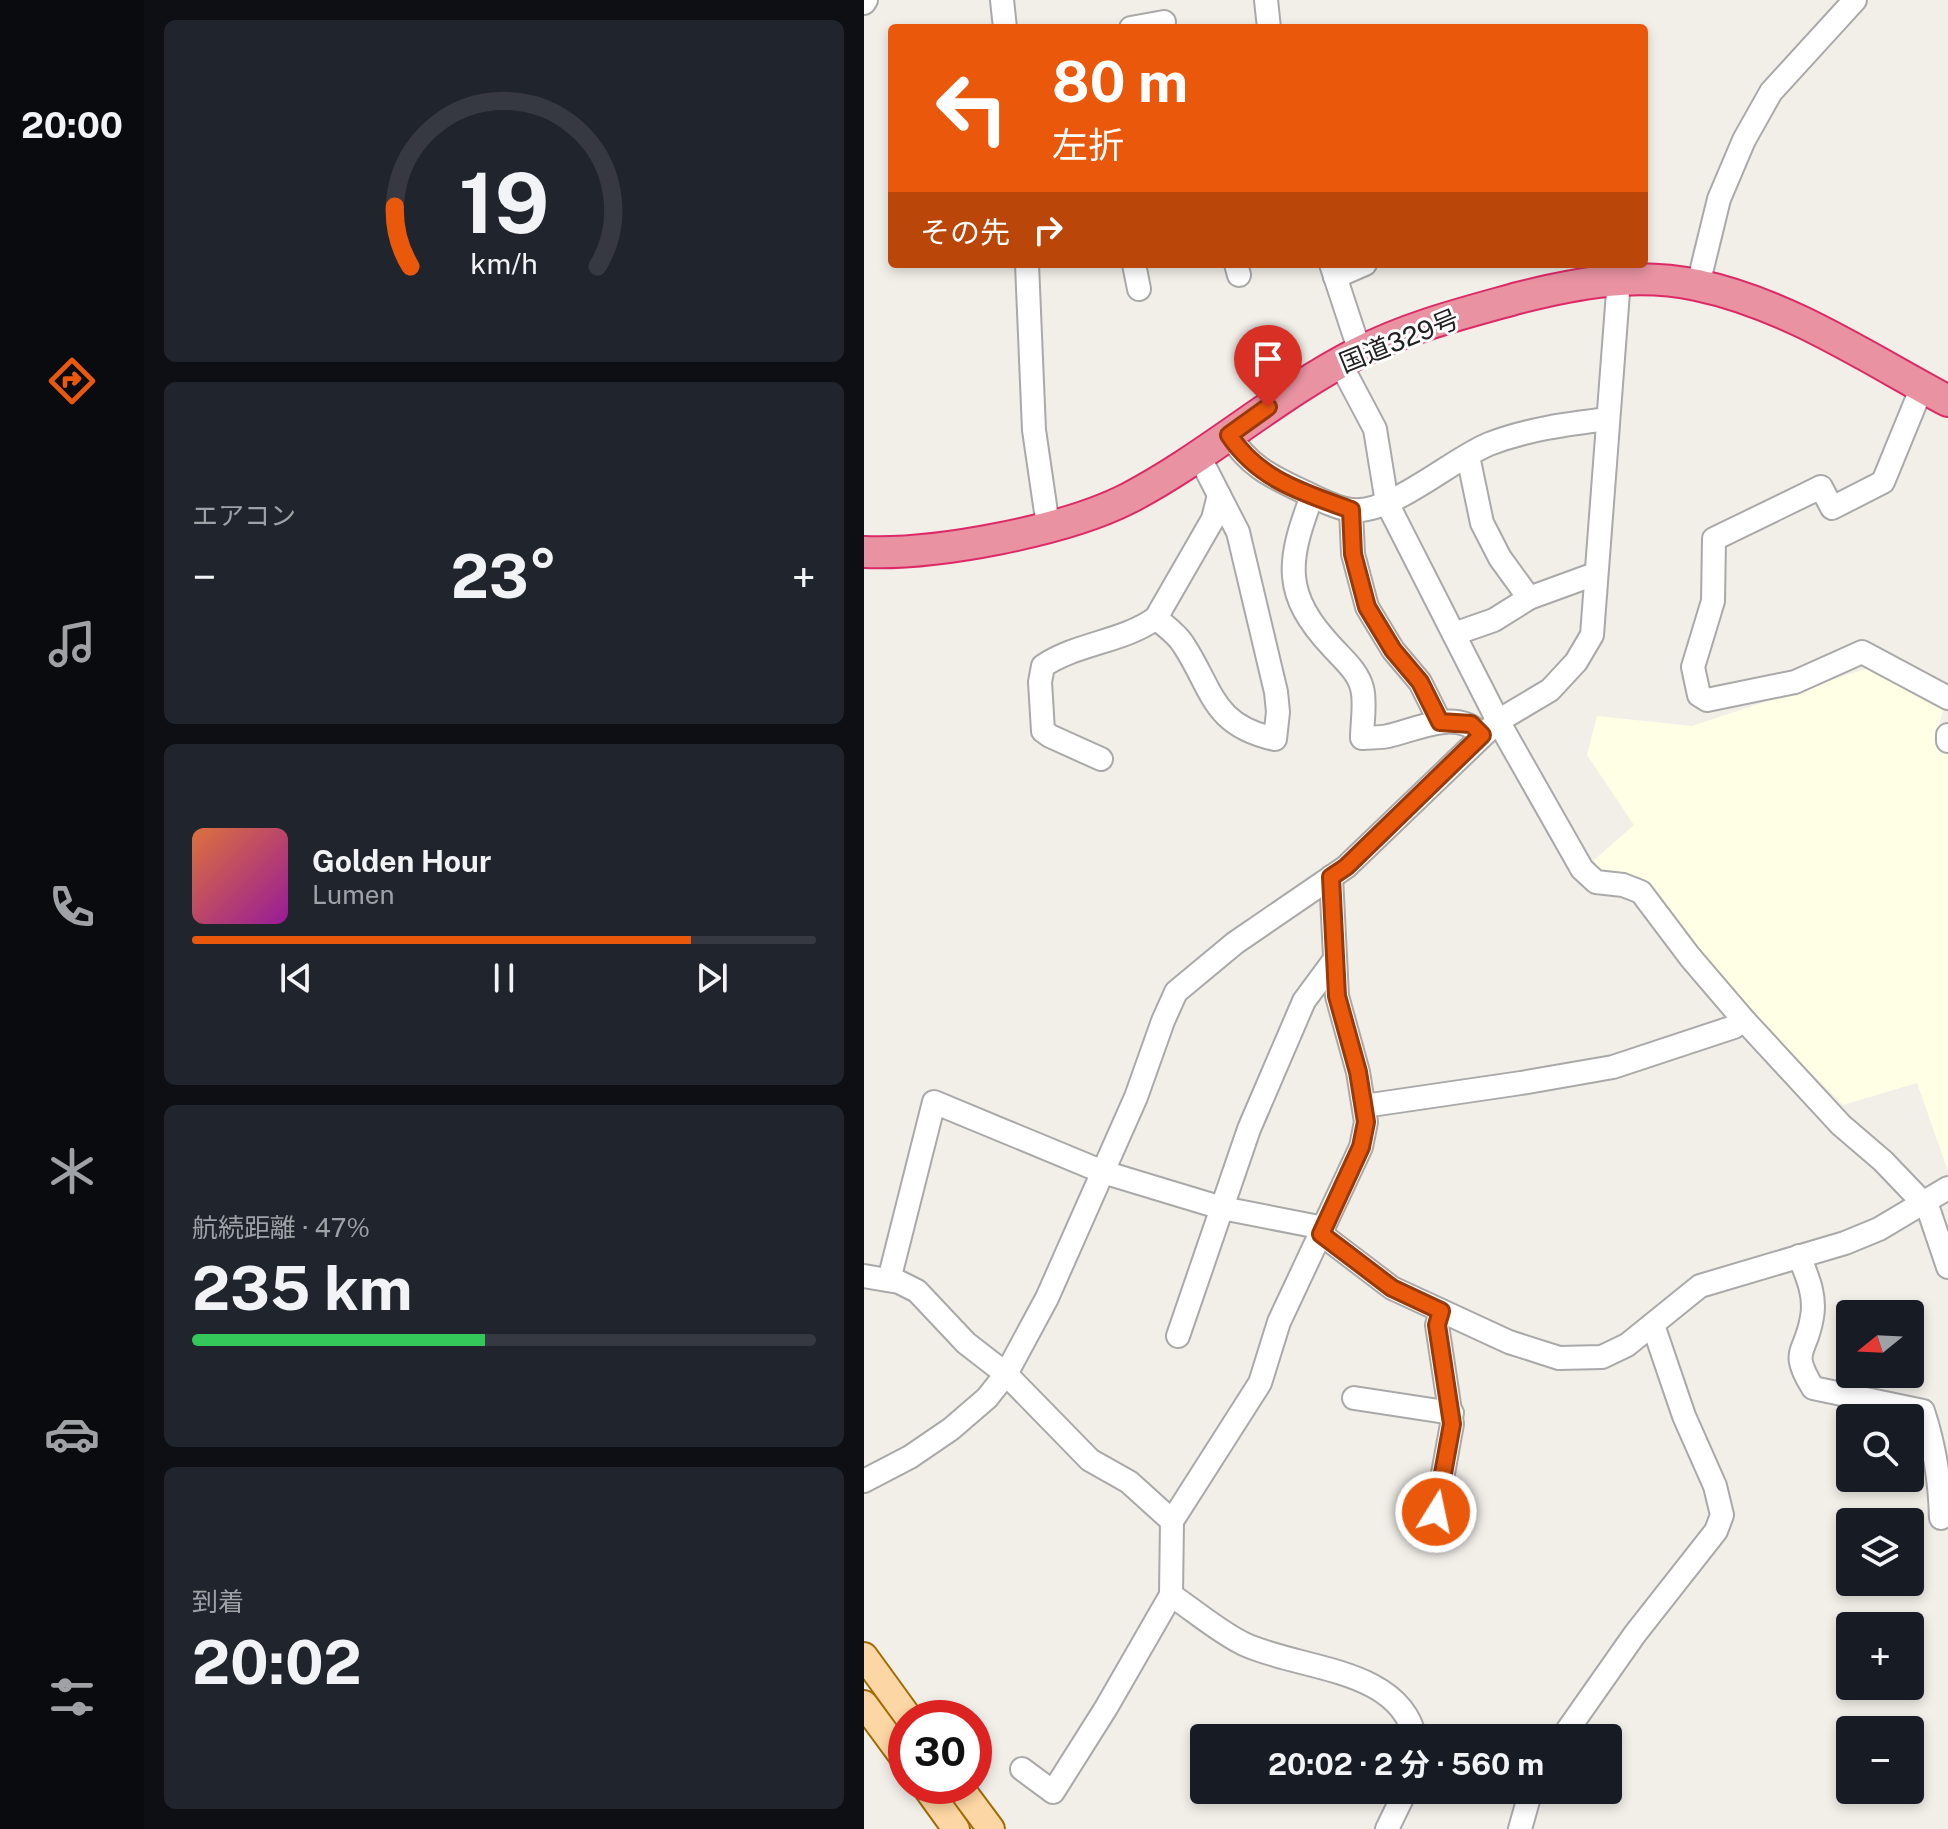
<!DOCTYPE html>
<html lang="ja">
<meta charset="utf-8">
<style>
:root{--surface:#171b24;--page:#20242c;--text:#f1f3f6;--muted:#9ea1a6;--line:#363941;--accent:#ea580c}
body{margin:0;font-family:"Public Sans","Noto Sans JP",sans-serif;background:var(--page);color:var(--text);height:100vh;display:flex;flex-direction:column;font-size:30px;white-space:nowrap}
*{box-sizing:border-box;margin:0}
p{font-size:26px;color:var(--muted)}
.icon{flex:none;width:44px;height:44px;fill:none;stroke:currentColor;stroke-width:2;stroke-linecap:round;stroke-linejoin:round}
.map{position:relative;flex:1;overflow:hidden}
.panel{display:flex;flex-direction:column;gap:20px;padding:20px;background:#0d0f14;width:720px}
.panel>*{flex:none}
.hud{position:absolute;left:24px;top:24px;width:760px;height:244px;border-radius:8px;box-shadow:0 4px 12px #0003;background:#ea580c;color:#fff;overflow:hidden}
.needle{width:52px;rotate:252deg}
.controls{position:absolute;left:972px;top:1300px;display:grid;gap:16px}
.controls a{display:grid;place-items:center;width:88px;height:88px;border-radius:8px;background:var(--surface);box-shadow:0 4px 12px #0003;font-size:40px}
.speed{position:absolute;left:24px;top:1700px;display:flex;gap:16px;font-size:40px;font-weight:700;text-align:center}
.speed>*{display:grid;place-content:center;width:104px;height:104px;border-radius:50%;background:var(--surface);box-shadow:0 4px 12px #0003;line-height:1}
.speed .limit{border:12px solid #d22;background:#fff;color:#111}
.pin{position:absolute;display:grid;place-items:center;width:68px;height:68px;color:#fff;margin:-82px -34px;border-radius:50% 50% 50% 0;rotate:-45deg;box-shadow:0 0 8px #0007}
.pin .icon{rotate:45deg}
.me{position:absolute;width:88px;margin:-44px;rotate:10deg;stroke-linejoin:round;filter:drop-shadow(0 0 6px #0008)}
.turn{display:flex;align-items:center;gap:28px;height:168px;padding:0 32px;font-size:36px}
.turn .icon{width:104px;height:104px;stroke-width:2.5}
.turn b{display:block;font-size:56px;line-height:68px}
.then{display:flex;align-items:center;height:76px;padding:0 32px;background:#0003;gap:16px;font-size:30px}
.big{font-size:60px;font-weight:700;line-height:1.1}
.panel .widget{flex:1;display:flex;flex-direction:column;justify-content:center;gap:12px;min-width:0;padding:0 28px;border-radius:12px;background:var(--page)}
.panel .dial{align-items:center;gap:0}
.dial svg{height:208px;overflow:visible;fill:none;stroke:var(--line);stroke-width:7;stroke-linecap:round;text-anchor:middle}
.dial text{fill:var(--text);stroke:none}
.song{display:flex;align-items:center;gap:24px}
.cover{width:96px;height:96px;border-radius:12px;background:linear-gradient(135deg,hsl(20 70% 55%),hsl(300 70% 35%))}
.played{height:8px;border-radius:4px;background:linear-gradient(90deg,var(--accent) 80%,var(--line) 80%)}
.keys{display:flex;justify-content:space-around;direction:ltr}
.heat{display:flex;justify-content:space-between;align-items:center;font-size:44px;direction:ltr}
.charge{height:12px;border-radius:6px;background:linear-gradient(90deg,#34c759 47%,var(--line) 0)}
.trip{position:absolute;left:326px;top:1724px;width:432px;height:80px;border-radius:8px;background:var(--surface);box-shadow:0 4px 12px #0003;font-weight:700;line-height:80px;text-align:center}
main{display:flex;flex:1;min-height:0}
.menu{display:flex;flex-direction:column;width:144px;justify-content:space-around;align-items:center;background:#090b0e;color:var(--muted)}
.menu .icon{width:56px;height:56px}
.menu .active{color:var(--accent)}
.menu b{font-size:36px;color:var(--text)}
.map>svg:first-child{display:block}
</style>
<main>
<nav class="menu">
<b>20:00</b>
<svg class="icon active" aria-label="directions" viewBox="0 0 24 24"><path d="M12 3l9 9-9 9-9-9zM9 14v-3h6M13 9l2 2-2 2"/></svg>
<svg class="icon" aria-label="music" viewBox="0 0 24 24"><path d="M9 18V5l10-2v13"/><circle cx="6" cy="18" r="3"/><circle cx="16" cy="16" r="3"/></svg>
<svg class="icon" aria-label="phone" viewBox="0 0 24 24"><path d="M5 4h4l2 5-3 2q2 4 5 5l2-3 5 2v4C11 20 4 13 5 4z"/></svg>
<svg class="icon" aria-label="climate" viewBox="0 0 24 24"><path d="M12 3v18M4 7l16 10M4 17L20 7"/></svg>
<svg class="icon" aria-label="car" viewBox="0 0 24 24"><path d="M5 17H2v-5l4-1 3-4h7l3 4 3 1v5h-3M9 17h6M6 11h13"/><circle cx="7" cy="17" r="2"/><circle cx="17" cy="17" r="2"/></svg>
<svg class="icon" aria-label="filters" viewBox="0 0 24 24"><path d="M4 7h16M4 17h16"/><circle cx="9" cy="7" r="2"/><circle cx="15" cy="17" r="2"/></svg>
</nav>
<section class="panel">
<div class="widget dial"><svg viewBox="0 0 100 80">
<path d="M14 69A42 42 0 1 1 86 69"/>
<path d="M14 69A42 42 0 0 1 8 46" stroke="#ea580c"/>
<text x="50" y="56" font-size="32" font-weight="700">19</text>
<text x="50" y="72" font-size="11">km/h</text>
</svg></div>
<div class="widget"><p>エアコン</p>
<div class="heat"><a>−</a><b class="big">23°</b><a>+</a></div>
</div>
<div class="widget">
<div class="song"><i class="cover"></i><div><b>Golden Hour</b><p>Lumen</p></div></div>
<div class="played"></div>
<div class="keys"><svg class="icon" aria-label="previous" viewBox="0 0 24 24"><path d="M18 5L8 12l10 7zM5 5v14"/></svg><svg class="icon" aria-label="pause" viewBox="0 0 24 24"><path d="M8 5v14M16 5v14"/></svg><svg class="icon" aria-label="next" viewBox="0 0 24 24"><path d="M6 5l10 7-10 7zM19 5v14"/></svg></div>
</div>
<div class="widget"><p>航続距離 · 47%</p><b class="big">235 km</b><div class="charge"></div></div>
<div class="widget"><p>到着</p><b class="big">20:02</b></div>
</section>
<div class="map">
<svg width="1084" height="1829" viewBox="0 0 1084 1829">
<rect width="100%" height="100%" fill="#f2efe9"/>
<polygon fill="#ffffe5" points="1004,668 1080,705 1071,743 1084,751 1084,1171 1053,1083 979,1105 904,1029 777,880 735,870 730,860 770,825 723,755 733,716 828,726"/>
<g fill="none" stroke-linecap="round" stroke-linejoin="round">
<defs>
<g id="minor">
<polyline points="138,0 141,28"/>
<polyline points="402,0 405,28"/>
<polyline points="0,3 2,0"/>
<polyline points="267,28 300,22"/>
<polyline points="163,264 170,430 184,526"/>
<polyline points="270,264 275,289"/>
<polyline points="372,264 375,275"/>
<polyline points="467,264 496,352"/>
<polyline points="471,277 501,264"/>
<polyline points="834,285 855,199 880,140 907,92 991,0"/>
<polyline points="476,363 511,429 523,503 634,721 718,869 732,882 759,885 777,892 826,957 879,1019 977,1125 1019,1161 1064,1208 1084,1267"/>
<polyline points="1058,387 1019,482 968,508 957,487 850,539 849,601 829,667 835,695 843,700 931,682 998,652 1084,698"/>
<path d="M365 435C385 465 404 475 436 490 451 497 471 508 487 510 526 515 588 459 625 444 664 429 703 424 744 419"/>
<polyline points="604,456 618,523 636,558 665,598"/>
<path d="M448 496C423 562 418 594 469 648 480 660 494 672 498 688 502 703 498 722 498 738 506 737 516 738 524 736 555 729 592 708 618 735"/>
<polyline points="487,510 489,554 503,607 529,650 556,682 576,722"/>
<path d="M292 618C301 626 313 634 319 644 349 689 347 725 411 739L414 712 412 692 374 532 335 456"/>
<polyline points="590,634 630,620 665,598 731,574"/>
<polyline points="1084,735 1084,741"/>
<path d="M237 759 186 736 179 731 176 682 179 666C213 643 259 642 292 618L349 519 355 495"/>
<polyline points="500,1106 657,1083 749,1067 870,1027 879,1019"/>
<polyline points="457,1234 528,1288 645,1342 695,1358 738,1357 763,1345 836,1286 981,1243 1015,1229 1084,1188"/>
<path d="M935 1256C943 1276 952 1295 948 1317 942 1355 925 1349 949 1388L1059 1411C1071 1447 1076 1481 1077 1518"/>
<polyline points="0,1276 35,1282 53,1291 102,1343 142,1374 226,1460 265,1482 308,1521"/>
<polyline points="25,1280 70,1102 239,1172 358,1208 460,1228"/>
<polyline points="314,1336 385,1129 440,1001 471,959"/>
<polyline points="490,1398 588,1413"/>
<polyline points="0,1481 46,1457 87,1429 123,1398 142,1374 183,1298 272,1097 299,1021 312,992 371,943 482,867 634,721 686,690 712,662 728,635 755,279"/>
<polyline points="572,1512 588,1424 573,1325 577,1311"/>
<path d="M307 1595C331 1611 355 1632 380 1644 435 1670 536 1667 551 1738"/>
<polyline points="698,1738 771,1634 852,1531 858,1515 851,1486 820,1416 789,1325"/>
<polyline points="158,1769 189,1792 242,1708 307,1595 308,1521 396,1383 415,1322 497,1147 502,1122 494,1072 473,996 467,877"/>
<polyline points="523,1829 542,1790"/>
<polyline points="656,1829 667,1790"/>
</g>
<g id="major">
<polyline points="0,1656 45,1718"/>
<polyline points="0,1704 42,1761"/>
<polyline points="61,1786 92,1829"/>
<polyline points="95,1786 127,1829"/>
</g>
<path id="highway" d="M0 552C72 555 201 531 265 498 345 456 413 394 494 353 544 327 600 313 654 298 713 283 771 272 833 285 924 304 1003 358 1084 401"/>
</defs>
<use href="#minor" stroke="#a9a9a9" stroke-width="26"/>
<use href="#major" stroke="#a06b00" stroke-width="30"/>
<use href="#highway" stroke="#dc2a67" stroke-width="34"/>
<use href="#minor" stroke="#fff" stroke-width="22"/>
<use href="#major" stroke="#fcd6a4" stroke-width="26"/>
<use href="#highway" stroke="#e892a2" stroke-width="30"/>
</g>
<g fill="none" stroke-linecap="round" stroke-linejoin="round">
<defs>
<path id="route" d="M404 407 365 435C395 480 438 492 487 510L489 554 503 607 529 650 556 682 576 722 607 724 618 735 482 867 467 877 473 996 494 1072 502 1122 497 1147 457 1234 528 1288 577 1311 573 1325 588 1424 572 1512"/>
</defs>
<use href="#route" stroke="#983908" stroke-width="20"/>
<use href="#route" stroke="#ea580c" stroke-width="14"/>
</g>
<g text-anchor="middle" stroke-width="6" stroke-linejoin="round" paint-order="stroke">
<g font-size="26" fill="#222" stroke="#fff">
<text transform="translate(535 341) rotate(-22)" y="9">国道329号</text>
</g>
</g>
</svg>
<div class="controls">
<a><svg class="needle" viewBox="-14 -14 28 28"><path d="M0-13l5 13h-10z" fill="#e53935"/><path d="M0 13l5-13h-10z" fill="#9ea1a6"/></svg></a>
<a><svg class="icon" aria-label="search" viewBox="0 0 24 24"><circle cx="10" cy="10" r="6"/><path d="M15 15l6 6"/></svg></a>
<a><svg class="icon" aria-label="layers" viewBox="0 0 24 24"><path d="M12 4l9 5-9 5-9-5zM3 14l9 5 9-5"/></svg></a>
<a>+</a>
<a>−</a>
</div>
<div class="speed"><div class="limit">30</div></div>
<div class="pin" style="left:404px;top:407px;background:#d93025"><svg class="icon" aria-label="arrive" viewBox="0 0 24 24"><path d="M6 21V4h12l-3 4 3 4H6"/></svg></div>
<svg class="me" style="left:572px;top:1512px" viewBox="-20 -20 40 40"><circle r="17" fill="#ea580c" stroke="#fff" stroke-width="3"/><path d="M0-11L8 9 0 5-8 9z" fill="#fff"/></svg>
<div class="trip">20:02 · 2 分 · 560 m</div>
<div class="hud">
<div class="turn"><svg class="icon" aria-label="left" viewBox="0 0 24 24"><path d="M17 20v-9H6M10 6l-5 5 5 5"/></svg><div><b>80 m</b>左折</div></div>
<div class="then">その先<svg class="icon" aria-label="right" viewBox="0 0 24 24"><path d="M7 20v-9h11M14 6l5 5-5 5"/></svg></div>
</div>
</div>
</main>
